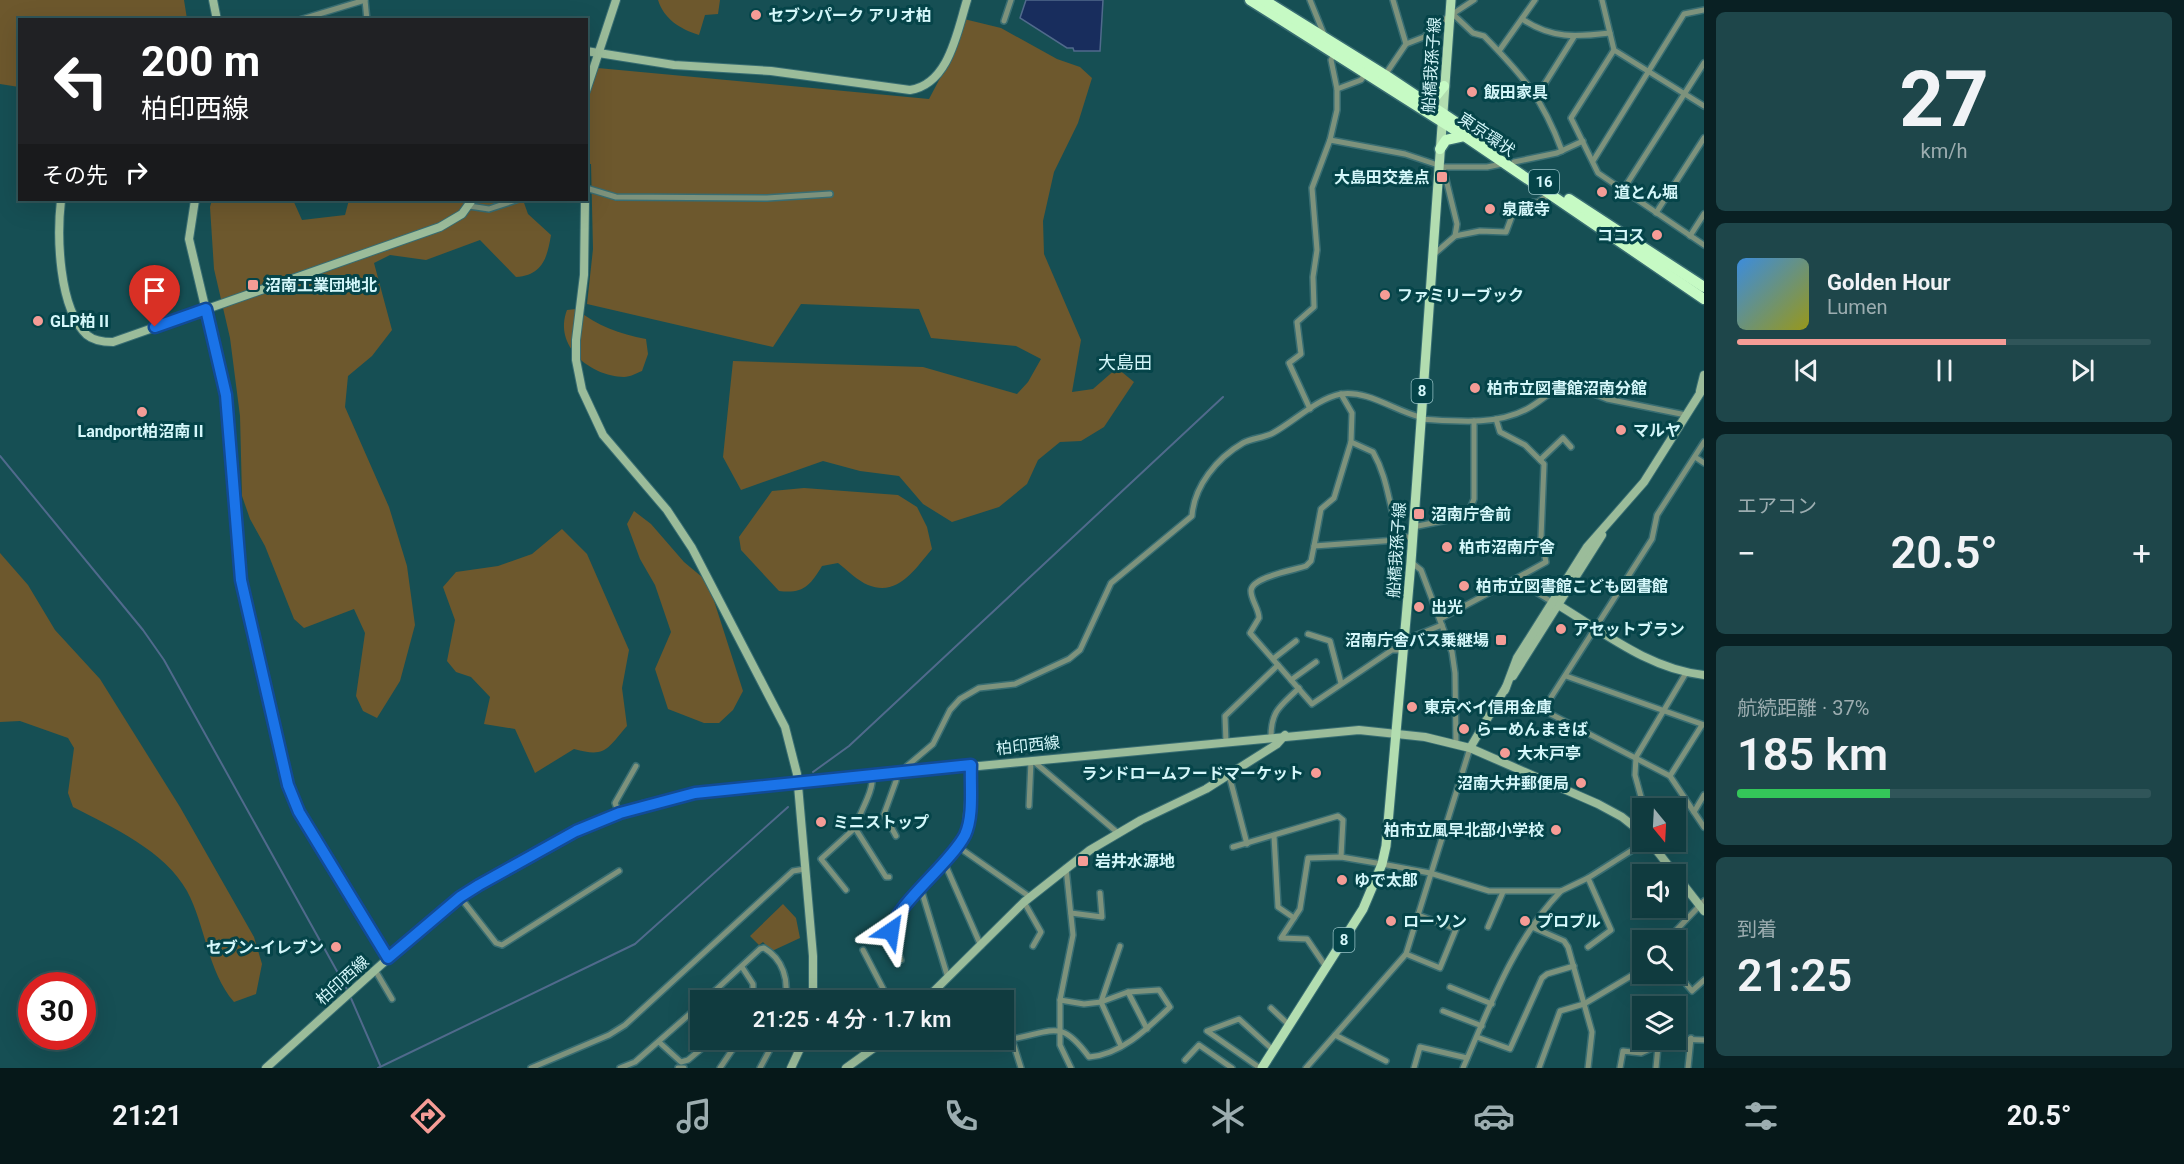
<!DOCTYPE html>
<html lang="ja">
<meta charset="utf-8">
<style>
:root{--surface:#103b3f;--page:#1e464a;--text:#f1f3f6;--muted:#9cadb0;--line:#305559;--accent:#f59c96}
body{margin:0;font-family:Roboto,"Noto Sans JP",sans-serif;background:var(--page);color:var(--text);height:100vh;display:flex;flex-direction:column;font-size:22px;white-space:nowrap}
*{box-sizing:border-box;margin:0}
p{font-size:20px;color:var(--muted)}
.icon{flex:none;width:33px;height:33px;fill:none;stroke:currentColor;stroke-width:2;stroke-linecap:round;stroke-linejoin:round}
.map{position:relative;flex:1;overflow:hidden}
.side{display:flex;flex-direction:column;gap:12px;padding:12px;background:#092023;width:480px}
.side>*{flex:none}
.guide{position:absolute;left:18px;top:18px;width:570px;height:183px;border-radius:0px;box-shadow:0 6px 24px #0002,0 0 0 2px var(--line);background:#202124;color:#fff;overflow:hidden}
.needle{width:39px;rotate:162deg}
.controls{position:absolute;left:1632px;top:798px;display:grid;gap:12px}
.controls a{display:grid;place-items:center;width:54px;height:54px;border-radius:0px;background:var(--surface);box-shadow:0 6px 24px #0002,0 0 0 2px var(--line);font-size:30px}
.speed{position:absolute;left:18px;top:972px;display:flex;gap:12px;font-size:30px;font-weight:700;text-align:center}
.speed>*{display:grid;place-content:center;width:78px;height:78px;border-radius:50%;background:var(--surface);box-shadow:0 6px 24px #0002,0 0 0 2px var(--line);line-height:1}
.speed .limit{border:9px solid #d22;background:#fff;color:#111}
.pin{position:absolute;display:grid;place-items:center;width:51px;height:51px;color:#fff;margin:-62px -26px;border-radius:50% 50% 50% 0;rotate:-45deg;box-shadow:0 0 6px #0007}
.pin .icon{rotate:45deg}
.me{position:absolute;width:66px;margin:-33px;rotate:32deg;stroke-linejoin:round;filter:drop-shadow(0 0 4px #0008)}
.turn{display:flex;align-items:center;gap:21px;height:126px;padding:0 24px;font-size:27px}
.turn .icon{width:78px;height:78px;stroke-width:2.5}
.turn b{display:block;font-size:42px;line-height:51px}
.then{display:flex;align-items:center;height:57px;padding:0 24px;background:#0003;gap:12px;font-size:22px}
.big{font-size:45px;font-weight:600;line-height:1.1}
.side .card{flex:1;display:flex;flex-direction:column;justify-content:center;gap:9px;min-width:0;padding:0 21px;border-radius:9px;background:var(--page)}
.side .dial{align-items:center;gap:0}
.dial b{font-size:78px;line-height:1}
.song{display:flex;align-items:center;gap:18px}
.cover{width:72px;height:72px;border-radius:9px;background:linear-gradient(135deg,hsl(210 70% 55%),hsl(60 70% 35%))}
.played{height:6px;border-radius:3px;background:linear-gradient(90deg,var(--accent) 65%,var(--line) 65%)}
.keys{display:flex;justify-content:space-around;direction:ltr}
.heat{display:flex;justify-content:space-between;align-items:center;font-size:33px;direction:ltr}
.charge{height:9px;border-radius:4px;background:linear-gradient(90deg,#34c759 37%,var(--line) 0)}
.trip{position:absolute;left:690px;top:990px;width:324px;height:60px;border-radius:0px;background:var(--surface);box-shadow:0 6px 24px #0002,0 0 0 2px var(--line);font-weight:600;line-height:60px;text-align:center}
.tab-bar{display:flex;height:96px;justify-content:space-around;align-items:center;background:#061819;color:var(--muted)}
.tab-bar .icon{width:42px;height:42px}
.tab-bar .current{color:var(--accent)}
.tab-bar b{font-size:27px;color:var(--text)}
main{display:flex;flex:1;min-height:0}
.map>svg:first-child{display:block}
</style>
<main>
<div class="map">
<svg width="1704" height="1068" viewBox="0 0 1704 1068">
<rect width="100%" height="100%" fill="#164f54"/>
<g fill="#6d582d">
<polygon points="0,0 184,0 187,19 20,20 19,87 0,84"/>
<path d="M658 0H720L718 14 705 15 699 35C680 29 664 19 658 0Z"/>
<polygon points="964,19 1001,28 1057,59 1080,67 1092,78 1078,123 1054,172 1043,221 1044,254 1081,340 1072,392 1093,389 1117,368 1134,382 1104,427 1081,441 1060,442 1038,460 1027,484 999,507 952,522 923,504 899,476 860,471 823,461 741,490 723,457 733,361 923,367 1017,394 1028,382 1041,359 1016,346 931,338 919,309 801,304 773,347 587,304 593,249 591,164 587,164 587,67 929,99 947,65"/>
<path d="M212 200H293L302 220 345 215 349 200H523L528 214 551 235C547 258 543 275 516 277L480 240 426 260 390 255 374 263 392 330 372 356 348 376 345 407 389 507 407 566 415 625 400 681 377 718 363 711 356 696 365 633 354 609 304 628 294 619 265 546 250 519 242 496 240 416 230 338 214 269 210 207Z"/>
<path d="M576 309C598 326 619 334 646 339L648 354 642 371C637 373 630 377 624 377 590 376 553 346 567 310Z"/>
<path d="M804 488 898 495 917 507 927 527 932 549C915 569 898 597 868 585 858 581 847 570 838 563L822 566C810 586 803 594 779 591L741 550 739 537 772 491Z"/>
<polygon points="634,511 651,524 684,562 708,582 743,691 733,710 719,723 704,723 668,709 655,669 671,632 655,585 640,559 627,524"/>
<path d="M562 529 587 554 629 650 622 688 627 726C607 749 606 758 574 749L535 773 515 729 484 724 490 697 471 677 456 672 447 661 455 620 443 587 456 572 498 566 532 554Z"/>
<path d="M0 553 28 585 55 630 100 679 180 807 254 937 262 964 256 994 234 1002C207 970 206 927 187 891 165 851 112 827 73 807L68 793 74 748 68 738 20 721 0 722Z"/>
<polygon points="783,904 796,918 800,938 772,951 763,942 759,945 750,936"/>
</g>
<polygon fill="#182d5d" stroke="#506a8c" stroke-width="1.5" points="1026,0 1103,0 1100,51 1074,51 1073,48 1067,48 1020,18"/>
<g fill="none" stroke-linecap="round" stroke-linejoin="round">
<g stroke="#506a8c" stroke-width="2">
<polyline points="0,456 143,630 164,660 348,991"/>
<polyline points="813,772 849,746 1223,397"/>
<polyline points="350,996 380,1065"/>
<polyline points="378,1068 635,944 788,807"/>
</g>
<defs>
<g id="street">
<polyline points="365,0 367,20"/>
<polyline points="1310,0 1325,37"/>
<polyline points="1602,0 1614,50 1704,106"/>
<path d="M1454 15 1473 33 1484 36C1523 76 1542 97 1562 151"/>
<path d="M1522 19C1552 39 1576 37 1610 33"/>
<polyline points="299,20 365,0"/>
<polyline points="1004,21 1011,0"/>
<polyline points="1406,44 1424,37 1442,21 1474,0"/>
<polyline points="1614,50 1571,118 1598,173 1704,245"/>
<polyline points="1499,51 1535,0"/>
<polyline points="1334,54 1331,60 1337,89"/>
<polyline points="1385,75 1406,44 1393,0"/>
<polyline points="1537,96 1574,37"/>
<polyline points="1330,140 1405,154 1438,165"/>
<polyline points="1593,161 1684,14 1704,10"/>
<polyline points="1514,162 1557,153 1583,141"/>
<polyline points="1440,167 1487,167 1502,164"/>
<polyline points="1443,167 1457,224 1455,236"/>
<polyline points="586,188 616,197 767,198 830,194"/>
<polyline points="1623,190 1704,63"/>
<polyline points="469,206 489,209 516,200"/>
<polyline points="1656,213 1704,138"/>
<polyline points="1690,236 1704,214"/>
<polyline points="1432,256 1455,236 1480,231 1506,232 1512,216 1523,203 1538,202 1549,194"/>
<path d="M1341 394 1352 413 1351 442 1373 452C1390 482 1388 510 1401 537H1412"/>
<polyline points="1310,409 1289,363 1301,354 1297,322 1314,307 1313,277 1317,250 1312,188 1330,140 1337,110 1337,89 1361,80 1366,73"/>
<path d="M1420 419C1455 421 1495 426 1527 409 1542 401 1552 389 1568 384L1607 399 1686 415"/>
<polyline points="1496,419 1500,432 1525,445 1544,464 1541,538 1546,562 1515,579"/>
<polyline points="1351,442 1334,498 1321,509 1314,546 1397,540 1401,537"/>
<polyline points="1704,442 1657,515 1652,539 1543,710 1670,776 1704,827"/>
<polyline points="1695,457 1704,463"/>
<polyline points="1540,460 1563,438 1571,447"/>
<polyline points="1413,527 1467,516 1474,499 1474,421"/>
<path d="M1314 546 1311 561 1306 566C1295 570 1251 577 1251 591 1251 600 1259 609 1259 618L1250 633 1312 704 1392 650H1403"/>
<polyline points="1411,562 1421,570 1452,652 1455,673 1456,743"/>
<polyline points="1440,619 1515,579 1552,602"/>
<polyline points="1308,634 1330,641 1341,683"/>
<polyline points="1404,638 1412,637 1442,625"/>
<polyline points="1273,659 1296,641"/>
<polyline points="1566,676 1704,725"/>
<polyline points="1291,680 1316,662"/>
<path d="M1271 737C1271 710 1281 706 1299 688"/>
<polyline points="1226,742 1225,716 1278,665"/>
<polyline points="1032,760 1118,833"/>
<path d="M907 773V766L933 744 950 710 960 699 979 688 1015 684 1069 659 1080 650 1111 583 1192 516C1194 486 1217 458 1243 443 1252 438 1264 438 1273 433 1295 421 1316 399 1341 394 1368 390 1395 411 1420 417"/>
<polyline points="895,774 896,781 884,814 896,836"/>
<polyline points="1229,775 1247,844"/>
<polyline points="1670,776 1702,725"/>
<path d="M872 777C874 791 859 813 855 828L886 877H889"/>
<polyline points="1029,806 1031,761"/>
<polyline points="1644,808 1635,775 1636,757 1686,673"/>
<polyline points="1694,812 1704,795"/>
<polyline points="619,813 615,803 636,766"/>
<polyline points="1274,836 1278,907 1294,918"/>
<polyline points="957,846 1030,897"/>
<polyline points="1233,847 1338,816 1343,820 1341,857"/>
<polyline points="945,864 981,946"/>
<polyline points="1066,868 1073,935 1060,1000 1060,1045 1071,1068"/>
<polyline points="921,889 948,978"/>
<polyline points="846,890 821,859 855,828"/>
<polyline points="460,897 496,943 502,945 619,871"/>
<polyline points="1024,902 1041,932 1033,946"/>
<polyline points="1071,913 1102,917 1100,893"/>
<polyline points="1488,927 1503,892"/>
<polyline points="1532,927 1564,941 1568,947 1592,1032 1588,1068"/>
<polyline points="1640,934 1647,940"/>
<polyline points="1667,940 1704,901"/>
<polyline points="1120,946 1101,1002 1121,1046"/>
<polyline points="1588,947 1611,930 1588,878"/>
<polyline points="863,950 889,1000"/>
<polyline points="1406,954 1440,968 1456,929 1418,915"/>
<polyline points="901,960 891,931 892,925 945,864 965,834 971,765"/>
<polyline points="742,967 753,984 753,1000"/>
<polyline points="1326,967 1307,939 1281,938 1300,909 1308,858 1341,857 1382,864 1430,873 1489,891 1561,891 1588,878 1645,842"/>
<polyline points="375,970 392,999"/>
<polyline points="1676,972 1692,991 1704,980"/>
<polyline points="1450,987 1492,1004"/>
<polyline points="1128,992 1147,1029"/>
<path d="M705 1000 760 949 764 948C783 959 789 980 785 1000"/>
<polyline points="1271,1008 1289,1025"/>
<polyline points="1443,1011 1482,1026"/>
<polyline points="1335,1035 1386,1061"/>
<polyline points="1477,1037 1510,1049 1542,978 1547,974 1574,966"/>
<polyline points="1676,1039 1704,1040"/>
<polyline points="659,1042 681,1062 688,1060 712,1040"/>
<polyline points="1185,1060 1199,1045 1232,1068"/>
<polyline points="531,1068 609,1035 625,1025 793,871 805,869"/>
<polyline points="620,1068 635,1062 700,1005"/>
<polyline points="678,1068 684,1068"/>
<polyline points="720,1068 739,1040"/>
<polyline points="760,1068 775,1040"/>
<path d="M1021 1068 1012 1039C1055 1031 1061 1019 1089 1057 1121 1055 1148 1028 1170 1007L1159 990 1128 992 1101 1002 1084 1004 1060 1000"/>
<polyline points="1260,1068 1207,1031 1239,1019 1273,1050"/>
<polyline points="1306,1068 1406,954 1470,748"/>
<polyline points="1414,1068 1420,1047 1467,1058"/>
<path d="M1463 1068C1489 1008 1515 938 1561 891"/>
<polyline points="1539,1068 1560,1011 1584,1004 1636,973 1642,966"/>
<polyline points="1620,1068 1623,1051 1641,1053 1670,1040"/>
<polyline points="1656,1068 1658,1046"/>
<polyline points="1688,1068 1691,1038"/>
</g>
<g id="secondary">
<polyline points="213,0 217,20"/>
<path d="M586 51 674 65 771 71 910 90C949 84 957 32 967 0"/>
<polyline points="586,91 616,0"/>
<path d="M61 200C57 235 58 308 87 335 94 341 104 342 113 342L440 227 462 214 472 200"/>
<polyline points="195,200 189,239 226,395 241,580 287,785 299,812 388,958"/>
<polyline points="585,200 584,275 576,340 576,360 582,390 603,435 667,510 692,548 785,727 797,774 813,956 813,1000"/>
<polyline points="1700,391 1704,375"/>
<path d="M1555 603C1602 631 1648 669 1704 675"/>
<polyline points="1513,676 1602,535"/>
<polyline points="1505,690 1517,658 1587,547 1644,482 1704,387"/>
<polyline points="1470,748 1506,687"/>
<polyline points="1650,842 1704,911"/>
<polyline points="925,1000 1024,902 1090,850 1141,820 1206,789 1277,744 1285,735"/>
<polyline points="266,1068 402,946 460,897 479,885 596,822 642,805 695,793 1359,730 1425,737 1470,748 1598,804 1622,817 1642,833"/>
<polyline points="791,1068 804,1040"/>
<polyline points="846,1068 885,1040"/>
</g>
<polyline id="primary" points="1262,1068 1363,909 1382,864 1386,846 1411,562 1451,0"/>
<g id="highway">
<polyline points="1250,0 1466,137 1704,299"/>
<polyline points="1264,0 1385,75 1499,151"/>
<polyline points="1422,99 1435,97 1444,86"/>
<polyline points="1440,149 1446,140 1464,136"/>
<polyline points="1569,199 1704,287"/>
</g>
</defs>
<use href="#street" stroke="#386d72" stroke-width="8"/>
<use href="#secondary" stroke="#386d72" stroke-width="10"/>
<use href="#primary" stroke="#386d72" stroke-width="11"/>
<use href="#highway" stroke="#386d72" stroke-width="13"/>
<use href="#street" stroke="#7d927c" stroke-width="5"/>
<use href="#secondary" stroke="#9bbc9a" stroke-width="8"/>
<use href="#primary" stroke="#b2ddb0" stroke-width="9"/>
<use href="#highway" stroke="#c6fac4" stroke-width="10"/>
</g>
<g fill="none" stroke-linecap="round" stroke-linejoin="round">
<defs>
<path id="route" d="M155 327 206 309 226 395 241 580 288 785 299 812 388 958 460 897 479 885 576 831 620 813 695 793 971 765C970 786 974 816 965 835 950 864 896 904 891 931"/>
</defs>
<use href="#route" stroke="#114b97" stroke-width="15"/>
<use href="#route" stroke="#1a73e8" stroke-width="10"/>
</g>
<g fill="#f59c96" stroke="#054449" stroke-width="2">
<circle cx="756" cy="15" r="6"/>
<circle cx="1472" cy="92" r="6"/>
<rect x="1436" y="171" width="12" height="12" rx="3"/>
<circle cx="1602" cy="192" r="6"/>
<circle cx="1490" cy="209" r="6"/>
<circle cx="1657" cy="235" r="6"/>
<rect x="247" y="279" width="12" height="12" rx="3"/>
<circle cx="1385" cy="295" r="6"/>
<circle cx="38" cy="321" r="6"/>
<circle cx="1475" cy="388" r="6"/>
<circle cx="142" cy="412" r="6"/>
<circle cx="1621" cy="430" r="6"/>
<rect x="1413" y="508" width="12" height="12" rx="3"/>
<circle cx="1447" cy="547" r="6"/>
<circle cx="1464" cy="586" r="6"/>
<circle cx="1419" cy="607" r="6"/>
<circle cx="1561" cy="629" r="6"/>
<rect x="1495" y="634" width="12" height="12" rx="3"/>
<circle cx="1412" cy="707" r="6"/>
<circle cx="1464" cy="729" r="6"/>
<circle cx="1505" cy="753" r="6"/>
<circle cx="1316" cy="773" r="6"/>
<circle cx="1581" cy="783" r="6"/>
<circle cx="821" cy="822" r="6"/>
<circle cx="1556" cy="830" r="6"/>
<rect x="1077" y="855" width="12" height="12" rx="3"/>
<circle cx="1342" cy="880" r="6"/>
<circle cx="1391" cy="921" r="6"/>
<circle cx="1525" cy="921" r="6"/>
<circle cx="336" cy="947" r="6"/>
</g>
<g text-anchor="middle" stroke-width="6" stroke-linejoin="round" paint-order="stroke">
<g fill="#054449" stroke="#96c1c5" stroke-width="1.5">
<rect x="1529" y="170" width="30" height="24" rx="4.5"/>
<rect x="1411.5" y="379" width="21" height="24" rx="4.5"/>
<rect x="1333.5" y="928" width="21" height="24" rx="4.5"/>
</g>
<g font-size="15" font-weight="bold" fill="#d4f7fa">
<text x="1544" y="187">16</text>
<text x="1422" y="396">8</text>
<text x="1344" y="945">8</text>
</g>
<g font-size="16" font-weight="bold" fill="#d4f7fa" stroke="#054449" text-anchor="start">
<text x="768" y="21">セブンパーク アリオ柏</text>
<text x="1484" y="98">飯田家具</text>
<text x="1430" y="183" text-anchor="end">大島田交差点</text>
<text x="1614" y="198">道とん堀</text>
<text x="1502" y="215">泉蔵寺</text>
<text x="1645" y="241" text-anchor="end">ココス</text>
<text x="265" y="291">沼南工業団地北</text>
<text x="1397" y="301">ファミリーブック</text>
<text x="50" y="327">GLP柏Ⅱ</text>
<text x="1487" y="394">柏市立図書館沼南分館</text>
<text x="1633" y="436">マルヤ</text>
<text x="142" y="437" text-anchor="middle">Landport柏沼南Ⅱ</text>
<text x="1431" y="520">沼南庁舎前</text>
<text x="1459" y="553">柏市沼南庁舎</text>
<text x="1476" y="592">柏市立図書館こども図書館</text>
<text x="1431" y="613">出光</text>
<text x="1573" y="635">アセットブラン</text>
<text x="1489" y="646" text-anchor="end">沼南庁舎バス乗継場</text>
<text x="1424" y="713">東京ベイ信用金庫</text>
<text x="1476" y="735">らーめんまきば</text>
<text x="1517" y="759">大木戸亭</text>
<text x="1304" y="779" text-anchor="end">ランドロームフードマーケット</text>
<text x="1569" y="789" text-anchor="end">沼南大井郵便局</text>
<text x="833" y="828">ミニストップ</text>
<text x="1544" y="836" text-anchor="end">柏市立風早北部小学校</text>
<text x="1095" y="867">岩井水源地</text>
<text x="1354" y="886">ゆで太郎</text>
<text x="1403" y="927">ローソン</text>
<text x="1537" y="927">プロプル</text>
<text x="324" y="953" text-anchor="end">セブン-イレブン</text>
</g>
<g font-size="16" fill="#d4f7fa" stroke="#054449">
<text transform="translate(1431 65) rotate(-86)" y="6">船橋我孫子線</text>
<text transform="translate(1487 134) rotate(34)" y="6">東京環状</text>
<text transform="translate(1396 550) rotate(-86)" y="6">船橋我孫子線</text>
<text transform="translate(1028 745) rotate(-6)" y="6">柏印西線</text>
<text transform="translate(342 980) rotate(-42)" y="6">柏印西線</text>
</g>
<g font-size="18" fill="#d4f7fa" stroke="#054449">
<text x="1125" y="369">大島田</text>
</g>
</g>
</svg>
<div class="controls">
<a><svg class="needle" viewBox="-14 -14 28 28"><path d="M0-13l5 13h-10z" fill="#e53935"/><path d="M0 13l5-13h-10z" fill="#9cadb0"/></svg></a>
<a><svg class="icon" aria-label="sound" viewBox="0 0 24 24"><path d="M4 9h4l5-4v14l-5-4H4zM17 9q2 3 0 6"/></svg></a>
<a><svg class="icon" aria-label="search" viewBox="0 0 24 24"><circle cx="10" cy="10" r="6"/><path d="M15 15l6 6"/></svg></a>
<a><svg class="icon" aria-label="layers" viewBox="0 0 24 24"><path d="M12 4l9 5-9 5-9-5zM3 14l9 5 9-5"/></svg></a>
</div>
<div class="speed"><div class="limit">30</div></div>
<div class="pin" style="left:155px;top:327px;background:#d93025"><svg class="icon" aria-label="arrive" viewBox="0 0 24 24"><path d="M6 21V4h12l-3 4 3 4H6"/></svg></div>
<svg class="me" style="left:891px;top:931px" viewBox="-20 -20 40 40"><path d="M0-17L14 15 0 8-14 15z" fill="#1a73e8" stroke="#fff" stroke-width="4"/></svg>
<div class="trip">21:25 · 4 分 · 1.7 km</div>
<div class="guide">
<div class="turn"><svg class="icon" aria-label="left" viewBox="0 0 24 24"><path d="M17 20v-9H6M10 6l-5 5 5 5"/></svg><div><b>200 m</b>柏印西線</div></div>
<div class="then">その先<svg class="icon" aria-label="right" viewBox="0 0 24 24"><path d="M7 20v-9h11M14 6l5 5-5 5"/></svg></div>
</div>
</div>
<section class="side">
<div class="card dial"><b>27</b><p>km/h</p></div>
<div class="card">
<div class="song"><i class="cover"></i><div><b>Golden Hour</b><p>Lumen</p></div></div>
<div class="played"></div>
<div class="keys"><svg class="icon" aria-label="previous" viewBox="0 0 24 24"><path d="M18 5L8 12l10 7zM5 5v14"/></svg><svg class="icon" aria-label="pause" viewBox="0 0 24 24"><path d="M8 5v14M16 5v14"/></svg><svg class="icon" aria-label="next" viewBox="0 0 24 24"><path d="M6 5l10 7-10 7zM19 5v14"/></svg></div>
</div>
<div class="card"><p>エアコン</p>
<div class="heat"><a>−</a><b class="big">20.5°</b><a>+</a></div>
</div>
<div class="card"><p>航続距離 · 37%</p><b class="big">185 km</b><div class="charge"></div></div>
<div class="card"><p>到着</p><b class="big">21:25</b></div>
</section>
</main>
<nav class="tab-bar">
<b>21:21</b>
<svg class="icon current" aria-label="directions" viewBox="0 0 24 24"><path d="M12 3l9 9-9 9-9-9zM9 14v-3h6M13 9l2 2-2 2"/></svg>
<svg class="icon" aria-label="music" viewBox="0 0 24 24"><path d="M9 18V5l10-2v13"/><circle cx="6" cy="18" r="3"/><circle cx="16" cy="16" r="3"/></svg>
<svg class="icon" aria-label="phone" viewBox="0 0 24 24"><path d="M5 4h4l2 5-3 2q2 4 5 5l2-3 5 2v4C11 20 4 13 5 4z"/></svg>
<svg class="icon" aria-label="climate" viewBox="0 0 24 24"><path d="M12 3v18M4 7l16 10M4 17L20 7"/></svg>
<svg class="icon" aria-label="car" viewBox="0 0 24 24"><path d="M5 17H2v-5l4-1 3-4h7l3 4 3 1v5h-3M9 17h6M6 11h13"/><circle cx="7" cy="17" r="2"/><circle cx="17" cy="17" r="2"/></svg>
<svg class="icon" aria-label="filters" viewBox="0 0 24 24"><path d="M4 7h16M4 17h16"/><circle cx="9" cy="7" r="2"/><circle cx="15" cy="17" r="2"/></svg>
<b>20.5°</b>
</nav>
